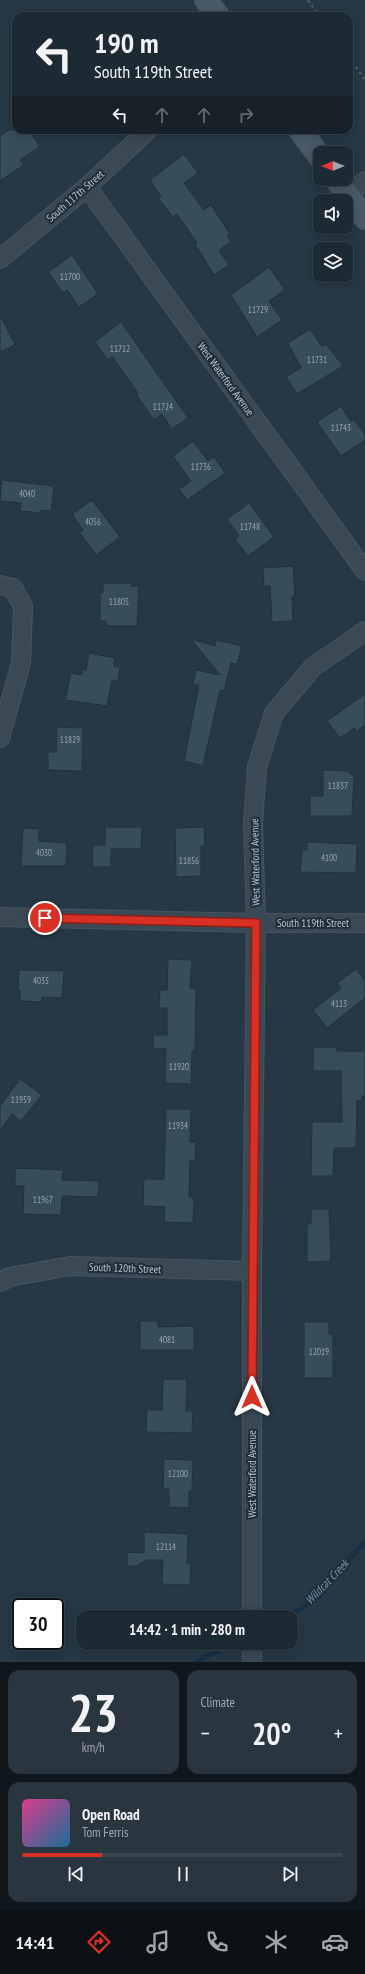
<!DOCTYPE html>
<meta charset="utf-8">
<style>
:root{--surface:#1c2a34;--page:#293640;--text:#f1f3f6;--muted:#a0a7ac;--line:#3a464f;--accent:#d93025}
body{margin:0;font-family:"PT Sans Narrow",sans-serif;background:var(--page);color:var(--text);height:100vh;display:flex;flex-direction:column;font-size:15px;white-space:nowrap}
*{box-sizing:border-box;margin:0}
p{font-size:13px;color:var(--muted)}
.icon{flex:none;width:22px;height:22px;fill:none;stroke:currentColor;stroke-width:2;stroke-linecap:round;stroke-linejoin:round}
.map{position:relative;height:1662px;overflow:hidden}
.details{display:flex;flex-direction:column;gap:8px;padding:8px;background:#0f171d;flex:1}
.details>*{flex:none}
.banner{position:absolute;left:12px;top:12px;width:341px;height:122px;border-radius:12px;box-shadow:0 2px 10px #0003,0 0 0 1px var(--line);background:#1c2a34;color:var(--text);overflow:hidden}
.needle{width:26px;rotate:270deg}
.controls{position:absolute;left:313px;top:146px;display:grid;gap:8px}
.controls a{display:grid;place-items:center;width:40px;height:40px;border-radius:8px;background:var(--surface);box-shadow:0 2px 10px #0003,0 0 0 1px var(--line);font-size:20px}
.speed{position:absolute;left:12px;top:1598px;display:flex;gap:8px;font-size:20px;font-weight:700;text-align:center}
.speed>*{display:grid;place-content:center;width:52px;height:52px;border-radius:50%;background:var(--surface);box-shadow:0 2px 10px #0003,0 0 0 1px var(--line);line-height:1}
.speed .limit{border:2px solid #111;border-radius:6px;background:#fff;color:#111}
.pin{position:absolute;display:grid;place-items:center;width:34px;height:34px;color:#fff;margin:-17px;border:2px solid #fff;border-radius:50%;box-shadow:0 1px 4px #0007}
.me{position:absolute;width:44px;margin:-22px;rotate:0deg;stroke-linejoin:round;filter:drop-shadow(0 0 3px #0008)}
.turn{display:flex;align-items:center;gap:14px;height:84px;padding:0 16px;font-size:18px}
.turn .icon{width:52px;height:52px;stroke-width:2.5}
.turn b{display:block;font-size:28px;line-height:34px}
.lanes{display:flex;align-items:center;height:38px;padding:0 16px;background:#0003;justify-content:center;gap:20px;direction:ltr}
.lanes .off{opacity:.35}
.big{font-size:30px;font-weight:800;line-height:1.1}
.details .tile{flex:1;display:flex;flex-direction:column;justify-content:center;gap:6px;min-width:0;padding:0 14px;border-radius:12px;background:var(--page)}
.details .dial{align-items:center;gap:0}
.dial b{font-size:52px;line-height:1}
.song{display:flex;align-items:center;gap:12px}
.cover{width:48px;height:48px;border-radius:6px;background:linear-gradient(135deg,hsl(330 70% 55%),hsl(200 70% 35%))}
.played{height:4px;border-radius:2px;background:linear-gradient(90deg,var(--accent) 25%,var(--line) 25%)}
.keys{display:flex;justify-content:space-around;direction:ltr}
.heat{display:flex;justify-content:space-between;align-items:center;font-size:22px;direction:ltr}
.details .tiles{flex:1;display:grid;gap:8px;grid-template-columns:1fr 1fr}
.tile:last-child{grid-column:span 2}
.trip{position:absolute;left:76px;top:1610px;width:222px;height:40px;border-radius:12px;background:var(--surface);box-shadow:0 2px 10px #0003,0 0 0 1px var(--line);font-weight:800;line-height:40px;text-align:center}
.tabs{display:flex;height:64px;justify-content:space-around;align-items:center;background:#0b1115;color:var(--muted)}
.tabs .icon{width:28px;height:28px}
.tabs .active{color:var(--accent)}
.tabs b{font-size:18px;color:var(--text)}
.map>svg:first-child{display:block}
</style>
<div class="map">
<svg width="365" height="1662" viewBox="0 0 365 1662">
<rect width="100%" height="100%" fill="#263845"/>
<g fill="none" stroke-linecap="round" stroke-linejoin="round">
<g stroke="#183144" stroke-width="5">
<polyline points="284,1617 303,1608 365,1542"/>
<polyline points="196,1662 234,1643"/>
</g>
</g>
<g fill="#384d5b" stroke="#22303c">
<polygon points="9,130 28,130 40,146 20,160 24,165 0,181 0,136"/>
<polygon points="184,154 198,173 184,183 204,210 211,205 230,234 227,236 231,242 219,250 229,265 214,275 195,244 197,243 177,214 173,217 158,198 161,196 150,180"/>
<polygon points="72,255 98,294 79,307 67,290 63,293 48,272"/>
<polygon points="269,267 285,290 269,301 282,320 257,337 231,295"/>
<polygon points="0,315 15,345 0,352"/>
<polygon points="121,322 188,418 172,429 162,414 154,420 136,394 138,393 112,356 108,360 95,342"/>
<polygon points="310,329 322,347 326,344 343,366 297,394 286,377 301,368 288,343"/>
<polygon points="341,406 351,422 354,420 365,435 365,440 341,456 317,422"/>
<polygon points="193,441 208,461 214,457 225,473 187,500 179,489 191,481 173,456"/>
<polygon points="2,480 54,486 51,511 41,510 41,513 20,511 21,503 0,501"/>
<polygon points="92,500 120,537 96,555 79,532 83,530 72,514"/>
<polygon points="249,503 274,537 248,556 235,539 239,536 227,519"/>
<polygon points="293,566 295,596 292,596 293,621 272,622 270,586 264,586 263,568"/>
<polygon points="103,583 131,583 131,586 139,586 137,626 106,626 106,621 100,621 100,593 103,593"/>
<polygon points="191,639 215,646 216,640 242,646 237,664 231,663 224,691 220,690 203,766 184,761 199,685 193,684 196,670 220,675"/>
<polygon points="89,653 115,658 114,666 120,668 118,681 112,680 107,706 65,700 71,673 82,675 83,670 86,670"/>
<polygon points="365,694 365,725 357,731 354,728 340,738 327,721"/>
<polygon points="57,727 83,728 82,771 48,770 48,752 56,752"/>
<polygon points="323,770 347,771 354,777 352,816 310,816 310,796 323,796"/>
<polygon points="105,827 142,827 141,849 111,849 111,867 92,867 93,845 105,845"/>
<polygon points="204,827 205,846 201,846 201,876 176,877 175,828"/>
<polygon points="23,828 39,829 39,841 67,843 66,866 21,866"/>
<polygon points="307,842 357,844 356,873 300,872 302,850 307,850"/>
<polygon points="168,959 192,960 190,988 196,988 195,1051 192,1051 191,1084 165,1083 166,1049 153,1048 153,1035 167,1035 167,1008 159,1008 160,990 167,990"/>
<polygon points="356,969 365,981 365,998 327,1028 313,1010 341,988 337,983"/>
<polygon points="19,970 64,971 62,998 42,997 42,1002 20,1001 20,990 18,990"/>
<polygon points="313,1047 337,1047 337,1051 365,1051 365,1096 362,1096 362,1101 357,1101 356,1148 334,1148 333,1176 311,1176 312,1122 342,1122 341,1071 313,1071"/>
<polygon points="20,1079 42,1095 21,1121 12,1114 0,1130 0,1106"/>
<polygon points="166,1109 191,1109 190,1142 196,1142 195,1161 190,1161 189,1197 194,1198 193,1223 164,1222 165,1207 143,1206 144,1179 164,1179"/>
<polygon points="15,1168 63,1170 62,1180 99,1181 98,1197 62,1196 61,1215 23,1214 24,1186 15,1186"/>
<polygon points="311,1209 329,1209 331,1261 307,1262 307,1224 311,1224"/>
<polygon points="140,1321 158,1321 158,1327 194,1326 194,1350 140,1350"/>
<polygon points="304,1322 329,1322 329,1334 333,1334 333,1378 304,1378"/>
<polygon points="163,1379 187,1379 186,1411 193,1411 192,1433 146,1432 147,1410 162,1410"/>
<polygon points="164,1459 193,1460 192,1491 189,1491 189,1508 169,1507 169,1489 163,1489"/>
<polygon points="144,1532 188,1534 187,1563 191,1563 190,1585 162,1584 163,1560 146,1560 137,1566 127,1566 127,1552 144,1553"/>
</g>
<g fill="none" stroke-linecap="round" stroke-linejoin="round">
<defs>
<g id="street">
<polyline points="87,187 365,571"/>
<polyline points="347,194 365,181"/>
<polyline points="0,259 87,187 148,130"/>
<polyline points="0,585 13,588 23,607 21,663 0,738"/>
<polyline points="0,917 256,923 365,923"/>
<polyline points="0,1282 10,1277 70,1266 252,1271"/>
<polyline points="252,1617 252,1271 256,923 253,824 257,767 274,713 313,667 365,631"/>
<polyline points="252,1643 252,1662"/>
</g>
<g id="secondary">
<polyline points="206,0 218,16"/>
<polyline points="300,130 320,157"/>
<polyline points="336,179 365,218"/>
</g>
</defs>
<use href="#street" stroke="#485561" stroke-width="20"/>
<use href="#secondary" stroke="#485561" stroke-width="24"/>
<g stroke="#425d5b" stroke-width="2.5" stroke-dasharray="3 3" stroke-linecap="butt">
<polyline points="308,0 319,16"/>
<polyline points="349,57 365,80"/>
</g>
<use href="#street" stroke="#3b4954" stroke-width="18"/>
<use href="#secondary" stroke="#495968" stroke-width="22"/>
</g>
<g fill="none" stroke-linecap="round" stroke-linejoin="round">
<defs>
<polyline id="route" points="45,918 256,923 252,1397"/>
</defs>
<use href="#route" stroke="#8d1f18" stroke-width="10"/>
<use href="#route" stroke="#d93025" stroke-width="7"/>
</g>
<g text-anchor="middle" stroke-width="4" stroke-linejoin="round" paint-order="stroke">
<g font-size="9" fill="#97a4b0">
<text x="70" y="280">11700</text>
<text x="258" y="313">11729</text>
<text x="120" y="352">11712</text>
<text x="317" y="363">11731</text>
<text x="163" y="410">11724</text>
<text x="341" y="431">11743</text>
<text x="201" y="470">11736</text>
<text x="27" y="497">4040</text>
<text x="93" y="525">4056</text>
<text x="250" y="530">11748</text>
<text x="119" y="605">11805</text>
<text x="70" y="743">11829</text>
<text x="338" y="789">11837</text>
<text x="44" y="856">4030</text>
<text x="329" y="861">4100</text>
<text x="189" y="864">11856</text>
<text x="41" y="984">4035</text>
<text x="339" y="1007">4113</text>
<text x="179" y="1070">11920</text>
<text x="21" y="1103">11959</text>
<text x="178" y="1129">11934</text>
<text x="43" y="1203">11967</text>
<text x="167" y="1343">4081</text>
<text x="319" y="1355">12019</text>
<text x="178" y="1477">12100</text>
<text x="166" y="1550">12114</text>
</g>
<g font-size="11" fill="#b9c4ce" stroke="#1f2e3a">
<text transform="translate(75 196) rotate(-41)" y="4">South 117th Street</text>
<text transform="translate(226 379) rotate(54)" y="4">West Waterford Avenue</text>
<text transform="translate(255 862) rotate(-91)" y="4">West Waterford Avenue</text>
<text x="313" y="927">South 119th Street</text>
<text transform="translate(125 1268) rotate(2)" y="4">South 120th Street</text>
<text transform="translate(252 1474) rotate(-90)" y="4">West Waterford Avenue</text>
</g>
<g font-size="12" font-style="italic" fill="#7194ae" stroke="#1f2e3a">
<text transform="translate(327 1582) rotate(-46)" y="4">Wildcat Creek</text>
</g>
</g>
</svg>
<div class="controls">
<a><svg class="needle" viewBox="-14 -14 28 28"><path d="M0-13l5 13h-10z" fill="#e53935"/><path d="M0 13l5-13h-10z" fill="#a0a7ac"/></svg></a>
<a><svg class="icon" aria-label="sound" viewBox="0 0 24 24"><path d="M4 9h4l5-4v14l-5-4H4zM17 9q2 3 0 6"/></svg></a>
<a><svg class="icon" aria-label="layers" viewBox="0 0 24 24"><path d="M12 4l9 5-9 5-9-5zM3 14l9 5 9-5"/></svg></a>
</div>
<div class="speed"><div class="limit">30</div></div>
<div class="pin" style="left:45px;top:918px;background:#d93025"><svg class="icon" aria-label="arrive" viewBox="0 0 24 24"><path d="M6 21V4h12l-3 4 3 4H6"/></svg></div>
<svg class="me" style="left:252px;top:1397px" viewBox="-20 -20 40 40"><path d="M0-17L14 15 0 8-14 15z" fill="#d93025" stroke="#fff" stroke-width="4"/></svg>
<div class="trip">14:42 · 1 min · 280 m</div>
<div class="banner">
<div class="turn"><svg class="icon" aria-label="left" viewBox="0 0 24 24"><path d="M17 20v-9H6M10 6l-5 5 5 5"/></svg><div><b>190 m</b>South 119th Street</div></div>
<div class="lanes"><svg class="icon" aria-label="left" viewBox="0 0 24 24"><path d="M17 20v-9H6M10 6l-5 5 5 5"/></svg><svg class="icon off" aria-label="ahead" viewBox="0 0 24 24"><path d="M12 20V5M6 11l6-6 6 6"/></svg><svg class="icon off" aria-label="ahead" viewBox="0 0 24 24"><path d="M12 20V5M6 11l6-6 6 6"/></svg><svg class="icon off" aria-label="right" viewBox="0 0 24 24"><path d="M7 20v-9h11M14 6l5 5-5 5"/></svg></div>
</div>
</div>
<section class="details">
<div class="tiles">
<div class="tile dial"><b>23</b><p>km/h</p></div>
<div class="tile"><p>Climate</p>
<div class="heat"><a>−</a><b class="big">20°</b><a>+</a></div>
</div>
<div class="tile">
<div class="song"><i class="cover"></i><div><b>Open Road</b><p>Tom Ferris</p></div></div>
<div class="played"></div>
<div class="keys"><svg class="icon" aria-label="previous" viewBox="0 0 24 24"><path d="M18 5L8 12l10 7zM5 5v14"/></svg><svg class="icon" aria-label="pause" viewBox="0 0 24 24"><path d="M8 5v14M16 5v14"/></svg><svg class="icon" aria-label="next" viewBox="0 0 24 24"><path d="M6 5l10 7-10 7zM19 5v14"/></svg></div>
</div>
</div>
</section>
<nav class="tabs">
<b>14:41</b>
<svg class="icon active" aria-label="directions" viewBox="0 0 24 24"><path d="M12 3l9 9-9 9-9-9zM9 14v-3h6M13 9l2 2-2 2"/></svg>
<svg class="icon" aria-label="music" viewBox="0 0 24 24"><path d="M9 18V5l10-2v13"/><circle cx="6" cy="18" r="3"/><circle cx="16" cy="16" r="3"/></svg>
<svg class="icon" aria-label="phone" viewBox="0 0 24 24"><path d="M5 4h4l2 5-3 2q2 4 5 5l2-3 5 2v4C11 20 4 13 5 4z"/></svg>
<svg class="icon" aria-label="climate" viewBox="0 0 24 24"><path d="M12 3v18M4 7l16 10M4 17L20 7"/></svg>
<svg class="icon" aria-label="car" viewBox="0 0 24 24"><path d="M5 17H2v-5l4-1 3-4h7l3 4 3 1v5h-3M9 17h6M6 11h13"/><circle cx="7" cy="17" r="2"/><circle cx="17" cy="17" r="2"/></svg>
</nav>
